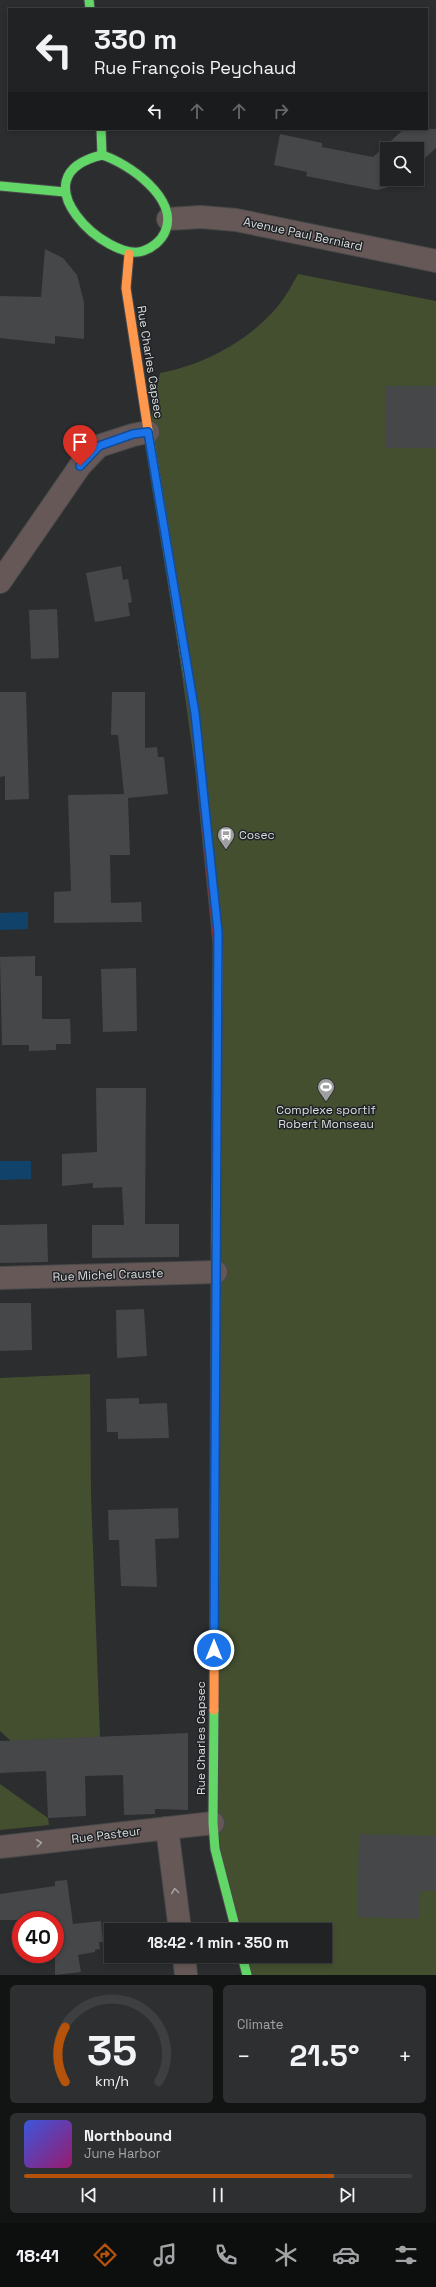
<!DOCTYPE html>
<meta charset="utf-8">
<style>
:root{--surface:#202223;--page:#2d2f30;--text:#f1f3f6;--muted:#a2a4a6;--line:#3d3f41;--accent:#b45309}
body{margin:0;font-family:"Space Grotesk",sans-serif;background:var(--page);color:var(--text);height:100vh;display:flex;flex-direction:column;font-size:15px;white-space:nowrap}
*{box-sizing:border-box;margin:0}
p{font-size:13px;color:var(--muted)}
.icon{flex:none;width:22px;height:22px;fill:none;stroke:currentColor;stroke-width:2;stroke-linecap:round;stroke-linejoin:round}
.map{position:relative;height:1975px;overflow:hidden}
.details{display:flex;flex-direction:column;gap:10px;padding:10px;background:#121313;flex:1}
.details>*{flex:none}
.banner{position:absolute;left:8px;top:8px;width:420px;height:122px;border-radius:0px;box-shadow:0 2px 6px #0003,0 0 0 1px var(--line);background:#202223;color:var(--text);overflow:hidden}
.buttons{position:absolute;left:380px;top:142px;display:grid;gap:8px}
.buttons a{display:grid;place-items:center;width:44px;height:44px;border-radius:0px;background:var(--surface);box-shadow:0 2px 6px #0003,0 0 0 1px var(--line);font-size:20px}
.speed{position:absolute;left:12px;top:1911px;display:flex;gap:8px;font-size:20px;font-weight:700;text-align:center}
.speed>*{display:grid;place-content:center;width:52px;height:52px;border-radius:50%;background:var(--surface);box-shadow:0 2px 6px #0003,0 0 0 1px var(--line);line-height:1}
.speed .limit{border:6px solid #d22;background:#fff;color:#111}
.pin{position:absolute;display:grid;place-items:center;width:34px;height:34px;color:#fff;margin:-41px -17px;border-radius:50% 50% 50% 0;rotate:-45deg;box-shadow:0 0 4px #0007}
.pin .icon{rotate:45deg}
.me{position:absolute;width:44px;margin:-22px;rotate:0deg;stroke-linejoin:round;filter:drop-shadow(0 0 3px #0008)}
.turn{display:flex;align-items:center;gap:14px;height:84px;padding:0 20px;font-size:18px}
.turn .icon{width:52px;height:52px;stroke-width:2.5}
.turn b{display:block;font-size:28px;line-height:34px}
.lanes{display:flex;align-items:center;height:38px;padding:0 20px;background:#0003;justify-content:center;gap:20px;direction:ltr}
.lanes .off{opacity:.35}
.big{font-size:30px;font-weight:800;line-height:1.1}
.details .tile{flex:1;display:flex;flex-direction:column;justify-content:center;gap:6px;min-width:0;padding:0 14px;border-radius:6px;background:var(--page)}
.details .dial{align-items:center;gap:0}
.dial svg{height:104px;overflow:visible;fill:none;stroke:var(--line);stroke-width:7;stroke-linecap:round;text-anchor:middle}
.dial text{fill:var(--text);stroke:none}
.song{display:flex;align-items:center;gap:12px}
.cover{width:48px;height:48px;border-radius:6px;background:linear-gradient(135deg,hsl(230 70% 55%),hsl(320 70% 35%))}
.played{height:4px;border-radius:2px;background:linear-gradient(90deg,var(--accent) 80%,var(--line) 80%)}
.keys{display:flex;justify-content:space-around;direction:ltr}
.heat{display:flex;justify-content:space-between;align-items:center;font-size:22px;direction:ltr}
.details .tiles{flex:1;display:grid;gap:10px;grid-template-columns:1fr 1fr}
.tile:last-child{grid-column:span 2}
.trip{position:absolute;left:104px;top:1923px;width:228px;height:40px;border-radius:0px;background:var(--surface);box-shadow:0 2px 6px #0003,0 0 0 1px var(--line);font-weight:800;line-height:40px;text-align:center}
.dock{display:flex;height:64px;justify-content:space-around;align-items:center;background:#0d0e0e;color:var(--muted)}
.dock .icon{width:28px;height:28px}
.dock .active{color:var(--accent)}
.dock b{font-size:18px;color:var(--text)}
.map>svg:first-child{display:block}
</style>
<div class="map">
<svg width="436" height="1975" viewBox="0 0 436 1975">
<rect width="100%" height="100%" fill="#2b2d2f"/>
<g fill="#444f30">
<path d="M298 274 436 301V1975H247L242 1956H325V1930H236L215 1849 218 933 148 432 160 373C204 365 250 340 278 306 286 296 292 285 298 274Z"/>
<polygon points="90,1374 91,1495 100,1737 11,1741 0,1731 0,1378"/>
<polygon points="0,1784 48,1818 49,1825 0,1830"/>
</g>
<g fill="#11426a">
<polygon points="28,912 28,929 0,930 0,913"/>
<polygon points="0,1161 31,1161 31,1179 0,1180"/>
</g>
<g fill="#464749">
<polygon points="404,129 436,129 436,148 417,165 417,149 387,149 387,179 401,179 393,186 377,190 306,176 307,172 274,165 280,134 322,143 322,147 373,157"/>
<polygon points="45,249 63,258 77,275 84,302 84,339 55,336 55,344 0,338 0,296 41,297"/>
<rect x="385" y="386" width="51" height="62"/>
<polygon points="121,566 123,580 128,579 132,602 128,603 130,616 95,622 86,573"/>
<polygon points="57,609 59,658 31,659 29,610"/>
<polygon points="0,692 26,692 29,799 5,800 5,776 0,777"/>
<polygon points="112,692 145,692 145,748 157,747 158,757 164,757 168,794 128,798 130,855 110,855 111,903 141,902 142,922 54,923 54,892 71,891 68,795 124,794 118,735 111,735"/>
<polygon points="35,956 35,976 42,976 42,1019 70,1019 71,1044 56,1044 56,1050 29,1051 29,1045 2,1045 0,957"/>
<polygon points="136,968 137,1031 103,1032 101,969"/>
<polygon points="96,1088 146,1088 145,1224 179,1224 179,1257 92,1258 92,1225 124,1225 122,1187 93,1188 93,1183 62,1186 62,1154 97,1152"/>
<polygon points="47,1224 48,1262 0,1263 0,1225"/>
<polygon points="0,1303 31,1303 32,1350 0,1351"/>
<polygon points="144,1309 147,1356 117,1358 116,1310"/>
<polygon points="139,1398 139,1404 167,1403 169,1438 118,1439 118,1432 107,1432 106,1399"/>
<polygon points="178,1508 179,1538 155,1539 157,1587 121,1586 119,1540 109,1540 108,1510"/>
<polygon points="188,1733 188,1810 155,1809 155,1814 124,1815 123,1775 85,1776 86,1816 48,1818 46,1771 0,1773 0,1741"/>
<polygon points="359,1834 436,1836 436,1891 419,1891 419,1919 357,1917"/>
<polygon points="67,1880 73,1924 101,1921 103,1942 99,1942 100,1949 95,1950 95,1952 78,1955 81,1972 55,1975 55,1920 0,1920 0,1894 55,1886 55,1881"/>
</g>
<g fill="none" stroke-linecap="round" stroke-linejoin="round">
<defs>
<g id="street">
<polyline points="168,219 201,217 236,220 436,261"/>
<polyline points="0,582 80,466 99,446 133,435 148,432"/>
<polyline points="0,1278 216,1272"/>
<polyline points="167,1828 180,1930"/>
<polyline points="0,1847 213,1823"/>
<polyline points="184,1956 186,1975"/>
</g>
<g id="fast">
<polyline points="89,0 90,9"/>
<polyline points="101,129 102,155"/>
<path d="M102 155C128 163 180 199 165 232 161 241 152 248 143 251 108 263 14 176 102 155Z"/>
<polyline points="0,186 65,192"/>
<polyline points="148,430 189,680"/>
<polyline points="214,1710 213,1823 215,1849 236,1930"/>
<polyline points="242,1956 247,1975"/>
</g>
<g id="slow">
<polyline points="129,254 126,288 148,430"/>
<polyline points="216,1245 218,943"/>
<polyline points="214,1710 215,1490"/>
</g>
<g id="jam">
<polyline points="189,680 195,713 218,943"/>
<polyline points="215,1490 216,1245"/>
</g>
</defs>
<use href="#street" stroke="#48494a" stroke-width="24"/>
<use href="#fast" stroke="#48494a" stroke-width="11"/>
<use href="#slow" stroke="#48494a" stroke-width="11"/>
<use href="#jam" stroke="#48494a" stroke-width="11"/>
<use href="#street" stroke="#665857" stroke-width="22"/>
<use href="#fast" stroke="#63d668" stroke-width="9"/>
<use href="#slow" stroke="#ff974d" stroke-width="9"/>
<use href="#jam" stroke="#b3261e" stroke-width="9"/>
</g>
<defs><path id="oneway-chevron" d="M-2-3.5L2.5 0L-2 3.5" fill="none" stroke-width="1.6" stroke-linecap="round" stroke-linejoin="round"/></defs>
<g stroke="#a6a1a2">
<use href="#oneway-chevron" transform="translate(39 1843) rotate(-7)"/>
<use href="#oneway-chevron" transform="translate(175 1891) rotate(-98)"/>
</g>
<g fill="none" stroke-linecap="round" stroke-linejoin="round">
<defs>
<polyline id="route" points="80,466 99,446 133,434 148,432 195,713 218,932 214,1650"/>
</defs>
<use href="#route" stroke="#114b97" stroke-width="10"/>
<use href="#route" stroke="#1a73e8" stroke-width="7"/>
</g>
<defs>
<symbol id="bus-pin" viewBox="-11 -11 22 30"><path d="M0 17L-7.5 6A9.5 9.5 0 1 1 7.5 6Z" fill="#9d9fa1" stroke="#202326"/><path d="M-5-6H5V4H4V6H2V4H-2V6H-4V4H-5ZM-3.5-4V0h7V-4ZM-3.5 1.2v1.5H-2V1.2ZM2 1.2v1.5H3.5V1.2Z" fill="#fff"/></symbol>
<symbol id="stadium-pin" viewBox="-11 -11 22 30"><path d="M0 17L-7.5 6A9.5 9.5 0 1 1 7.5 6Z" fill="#9d9fa1" stroke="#202326"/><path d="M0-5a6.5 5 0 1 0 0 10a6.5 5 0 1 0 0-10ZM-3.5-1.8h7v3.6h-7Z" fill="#fff"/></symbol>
</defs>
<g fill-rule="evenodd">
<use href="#bus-pin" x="216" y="825" width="20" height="27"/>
<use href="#stadium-pin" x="316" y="1077" width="20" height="27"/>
</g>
<g text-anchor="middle" stroke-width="3" stroke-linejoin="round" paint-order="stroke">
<g font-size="12" fill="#dbdddf" stroke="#202326">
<text transform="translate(303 234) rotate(12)" y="4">Avenue Paul Berniard</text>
<text transform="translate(150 362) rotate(81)" y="4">Rue Charles Capsec</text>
<text transform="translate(108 1275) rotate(-2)" y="4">Rue Michel Crauste</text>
<text transform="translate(201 1738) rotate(-90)" y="4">Rue Charles Capsec</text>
<text transform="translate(106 1835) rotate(-7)" y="4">Rue Pasteur</text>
</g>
<g font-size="12" fill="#dbdddf" stroke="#202326" text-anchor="start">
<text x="239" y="839">Cosec</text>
<text x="326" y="1114" text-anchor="middle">Complexe sportif<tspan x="326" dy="14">Robert Monseau</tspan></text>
</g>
</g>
</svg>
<div class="buttons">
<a><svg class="icon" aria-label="search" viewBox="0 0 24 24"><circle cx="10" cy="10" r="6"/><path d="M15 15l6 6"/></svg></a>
</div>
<div class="speed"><div class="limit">40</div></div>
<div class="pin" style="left:80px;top:466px;background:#d93025"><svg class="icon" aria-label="arrive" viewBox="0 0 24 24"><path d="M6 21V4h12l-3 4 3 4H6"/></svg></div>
<svg class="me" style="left:214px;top:1650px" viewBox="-20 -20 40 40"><circle r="17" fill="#1a73e8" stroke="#fff" stroke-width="3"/><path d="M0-11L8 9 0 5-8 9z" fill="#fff"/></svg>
<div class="trip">18:42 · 1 min · 350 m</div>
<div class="banner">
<div class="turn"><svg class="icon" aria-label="left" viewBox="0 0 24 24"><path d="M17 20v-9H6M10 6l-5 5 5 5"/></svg><div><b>330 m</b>Rue François Peychaud</div></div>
<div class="lanes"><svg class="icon" aria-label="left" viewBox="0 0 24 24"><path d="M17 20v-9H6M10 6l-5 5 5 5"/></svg><svg class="icon off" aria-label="ahead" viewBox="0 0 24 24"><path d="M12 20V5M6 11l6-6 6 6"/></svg><svg class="icon off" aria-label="ahead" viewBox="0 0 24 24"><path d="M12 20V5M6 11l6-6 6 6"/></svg><svg class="icon off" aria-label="right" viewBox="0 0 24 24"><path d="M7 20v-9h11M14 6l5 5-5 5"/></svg></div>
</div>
</div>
<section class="details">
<div class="tiles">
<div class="tile dial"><svg viewBox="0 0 100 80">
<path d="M14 69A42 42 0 1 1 86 69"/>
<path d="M14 69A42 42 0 0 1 14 27" stroke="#b45309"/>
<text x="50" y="56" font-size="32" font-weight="700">35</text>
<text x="50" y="72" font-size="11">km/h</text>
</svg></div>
<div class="tile"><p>Climate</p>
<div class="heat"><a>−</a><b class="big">21.5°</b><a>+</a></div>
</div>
<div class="tile">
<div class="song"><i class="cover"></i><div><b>Northbound</b><p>June Harbor</p></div></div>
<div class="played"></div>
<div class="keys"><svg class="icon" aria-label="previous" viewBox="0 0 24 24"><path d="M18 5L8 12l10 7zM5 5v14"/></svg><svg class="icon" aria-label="pause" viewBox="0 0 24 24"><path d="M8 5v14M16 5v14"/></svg><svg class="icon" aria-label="next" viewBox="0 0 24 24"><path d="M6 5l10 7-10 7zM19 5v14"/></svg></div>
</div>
</div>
</section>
<nav class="dock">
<b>18:41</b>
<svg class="icon active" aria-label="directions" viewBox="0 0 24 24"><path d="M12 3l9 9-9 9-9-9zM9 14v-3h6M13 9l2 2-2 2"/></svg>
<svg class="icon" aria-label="music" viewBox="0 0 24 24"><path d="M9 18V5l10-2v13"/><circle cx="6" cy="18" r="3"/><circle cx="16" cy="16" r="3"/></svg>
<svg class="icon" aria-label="phone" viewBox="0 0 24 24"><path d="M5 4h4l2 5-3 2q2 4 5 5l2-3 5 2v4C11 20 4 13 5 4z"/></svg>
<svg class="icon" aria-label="climate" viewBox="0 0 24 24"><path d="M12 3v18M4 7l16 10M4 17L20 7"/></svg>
<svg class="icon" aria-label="car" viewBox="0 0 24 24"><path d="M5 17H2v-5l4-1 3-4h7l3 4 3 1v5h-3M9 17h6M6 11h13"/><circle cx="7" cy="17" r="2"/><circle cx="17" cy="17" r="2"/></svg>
<svg class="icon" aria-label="filters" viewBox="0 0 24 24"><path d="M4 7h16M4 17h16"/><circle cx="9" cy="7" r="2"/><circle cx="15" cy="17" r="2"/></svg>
</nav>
